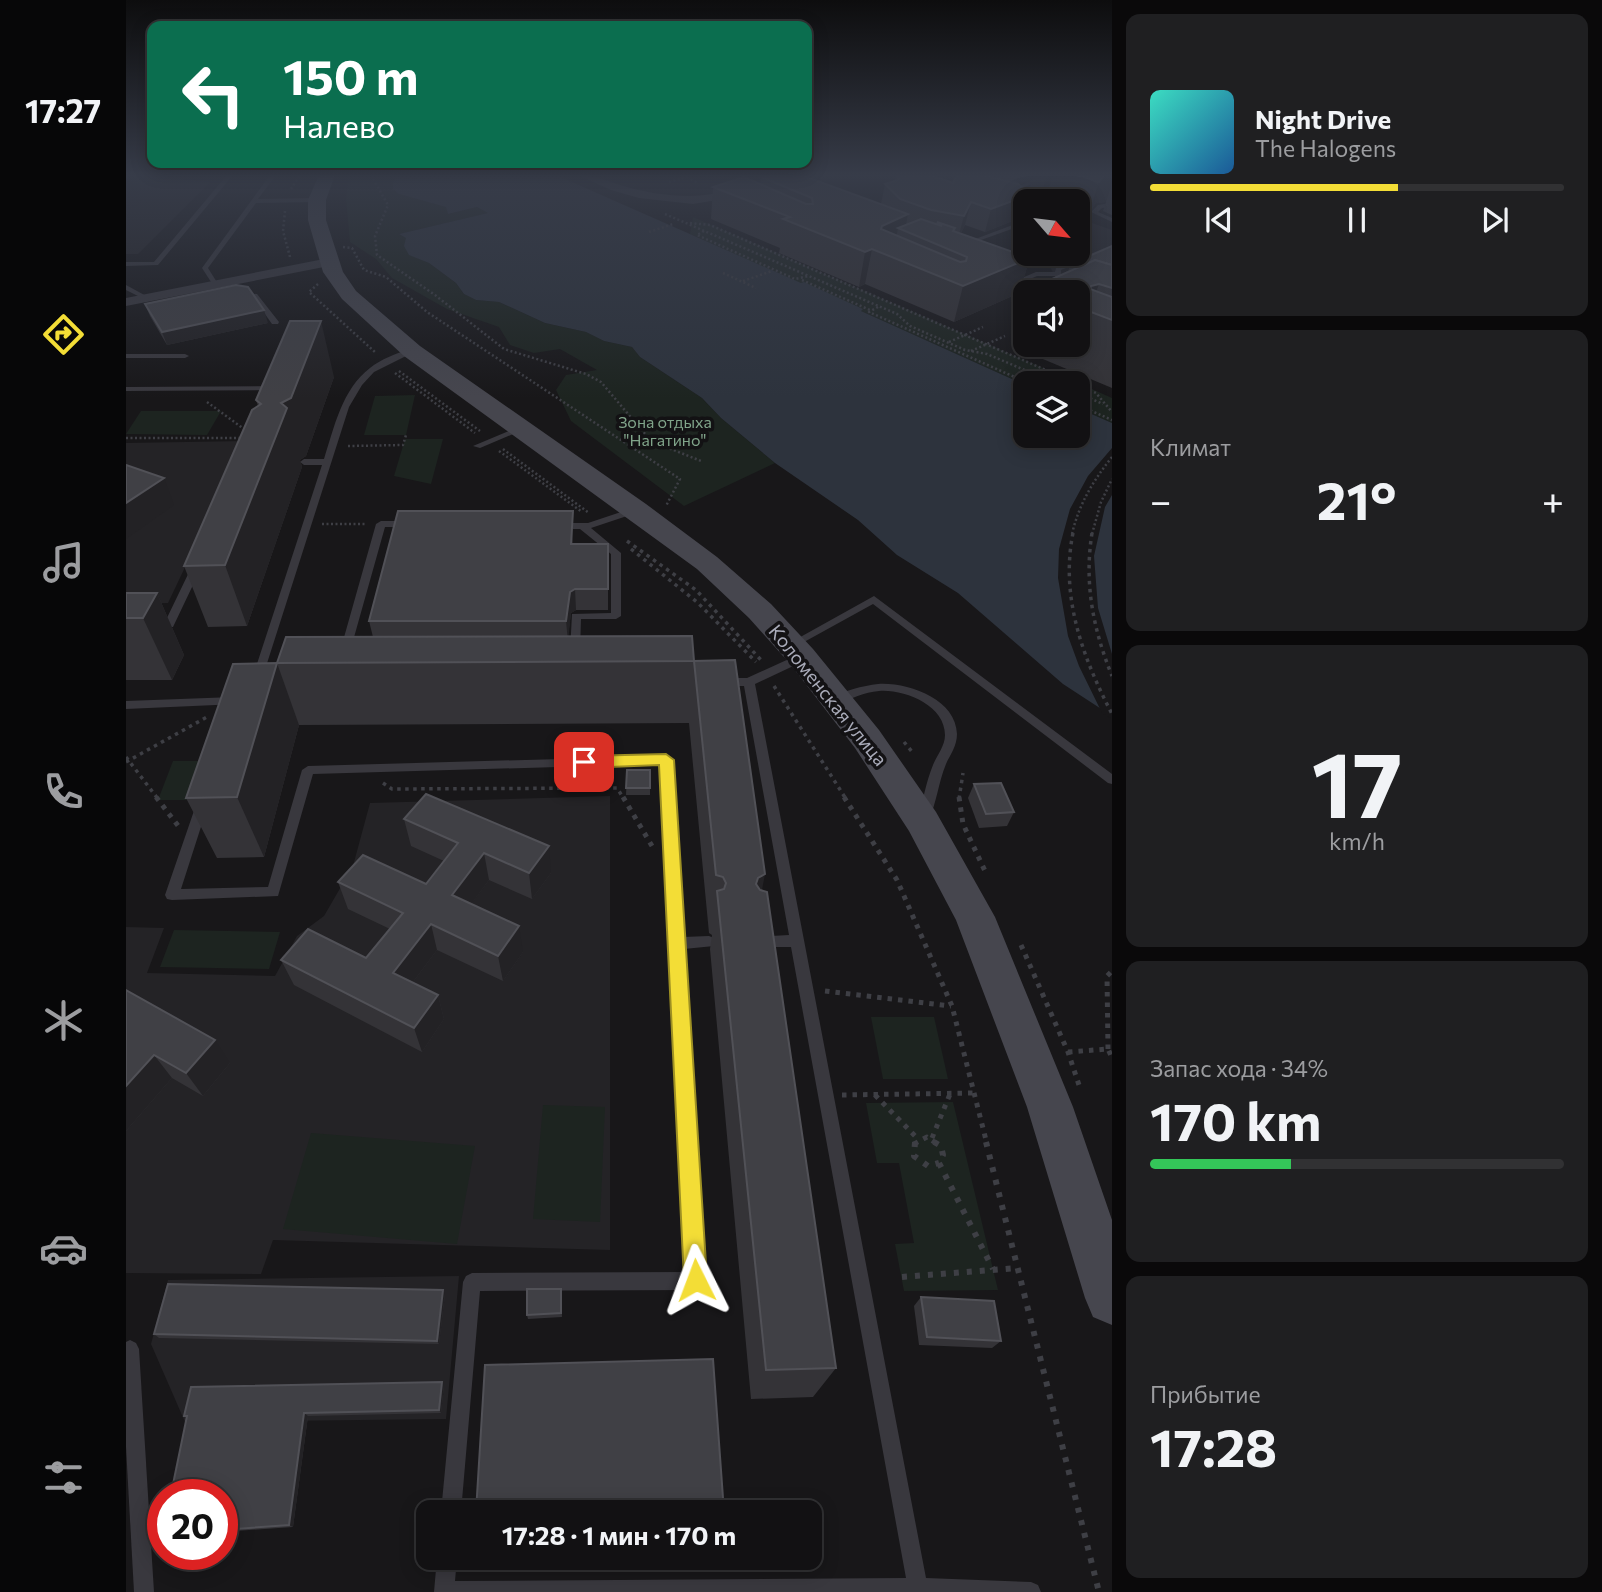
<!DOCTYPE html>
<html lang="ru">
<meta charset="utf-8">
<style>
:root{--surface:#121113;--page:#1f1f21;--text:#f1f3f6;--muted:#9c9da0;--line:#313133;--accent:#f3dd36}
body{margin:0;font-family:Commissioner,sans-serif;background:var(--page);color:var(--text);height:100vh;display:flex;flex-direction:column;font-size:26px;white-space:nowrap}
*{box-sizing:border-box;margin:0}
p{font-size:23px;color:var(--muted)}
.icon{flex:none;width:38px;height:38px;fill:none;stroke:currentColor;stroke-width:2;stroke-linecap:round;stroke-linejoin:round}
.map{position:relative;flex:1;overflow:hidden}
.drawer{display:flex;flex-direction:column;gap:14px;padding:14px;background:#0a090a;width:490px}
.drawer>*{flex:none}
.hud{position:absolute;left:21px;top:21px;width:665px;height:147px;border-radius:14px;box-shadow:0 4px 18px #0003,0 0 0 2px var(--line);background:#0b6e4f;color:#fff;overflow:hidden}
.needle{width:46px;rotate:118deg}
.buttons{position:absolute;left:887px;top:189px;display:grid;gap:14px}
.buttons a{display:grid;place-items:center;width:77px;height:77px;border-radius:14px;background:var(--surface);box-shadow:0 4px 18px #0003,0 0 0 2px var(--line);font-size:35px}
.speed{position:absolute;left:21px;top:1479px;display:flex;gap:14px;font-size:35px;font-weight:700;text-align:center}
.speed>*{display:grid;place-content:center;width:91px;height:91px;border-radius:50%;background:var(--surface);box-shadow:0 4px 18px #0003,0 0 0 2px var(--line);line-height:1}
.speed .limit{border:10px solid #d22;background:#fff;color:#111}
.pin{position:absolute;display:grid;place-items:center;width:60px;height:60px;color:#fff;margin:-30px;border-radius:14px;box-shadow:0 4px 10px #0006}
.me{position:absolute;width:77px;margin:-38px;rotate:357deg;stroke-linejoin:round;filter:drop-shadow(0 0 5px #0008)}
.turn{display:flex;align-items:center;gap:24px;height:147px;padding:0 21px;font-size:32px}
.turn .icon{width:91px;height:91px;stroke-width:2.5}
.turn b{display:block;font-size:49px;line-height:60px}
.big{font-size:52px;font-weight:700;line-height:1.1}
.drawer .tile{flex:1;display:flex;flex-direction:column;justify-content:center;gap:10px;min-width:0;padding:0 24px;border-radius:14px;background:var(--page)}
.drawer .dial{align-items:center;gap:0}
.dial b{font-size:91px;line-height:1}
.song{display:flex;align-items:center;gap:21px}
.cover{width:84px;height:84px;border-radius:10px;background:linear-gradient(135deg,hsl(170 70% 55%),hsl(210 70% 35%))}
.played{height:7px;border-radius:4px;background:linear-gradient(90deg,var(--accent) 60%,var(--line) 60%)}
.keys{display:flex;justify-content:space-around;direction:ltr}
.heat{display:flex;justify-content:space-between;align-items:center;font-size:38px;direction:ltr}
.charge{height:10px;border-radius:5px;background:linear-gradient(90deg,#34c759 34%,var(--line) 0)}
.trip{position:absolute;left:290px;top:1500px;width:406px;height:70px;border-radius:14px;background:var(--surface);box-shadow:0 4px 18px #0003,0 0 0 2px var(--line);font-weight:700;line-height:70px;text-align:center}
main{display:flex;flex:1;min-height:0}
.tab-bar{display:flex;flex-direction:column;width:126px;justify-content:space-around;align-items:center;background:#070708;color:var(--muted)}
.tab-bar .icon{width:49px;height:49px}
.tab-bar .on{color:var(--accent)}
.tab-bar b{font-size:32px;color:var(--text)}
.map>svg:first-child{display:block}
</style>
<main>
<nav class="tab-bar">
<b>17:27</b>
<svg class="icon on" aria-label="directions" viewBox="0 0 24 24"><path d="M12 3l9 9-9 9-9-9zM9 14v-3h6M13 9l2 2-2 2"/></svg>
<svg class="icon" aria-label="music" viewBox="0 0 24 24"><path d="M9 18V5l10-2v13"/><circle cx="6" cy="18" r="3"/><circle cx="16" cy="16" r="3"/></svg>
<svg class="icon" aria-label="phone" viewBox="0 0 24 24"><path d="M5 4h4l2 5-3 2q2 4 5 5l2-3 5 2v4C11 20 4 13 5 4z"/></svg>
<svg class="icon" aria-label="climate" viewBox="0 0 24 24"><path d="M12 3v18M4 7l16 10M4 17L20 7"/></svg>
<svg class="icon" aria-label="car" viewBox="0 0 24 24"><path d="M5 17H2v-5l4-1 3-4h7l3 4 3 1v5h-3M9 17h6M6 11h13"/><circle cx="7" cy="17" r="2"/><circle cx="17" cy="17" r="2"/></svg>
<svg class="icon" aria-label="filters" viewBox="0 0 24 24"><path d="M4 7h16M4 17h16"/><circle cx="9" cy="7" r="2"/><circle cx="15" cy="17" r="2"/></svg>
</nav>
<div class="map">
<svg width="986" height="1592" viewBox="0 0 986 1592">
<rect width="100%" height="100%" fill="#181719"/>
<g fill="#242326">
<polygon points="30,177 84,182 12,254 0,254 0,180"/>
<polygon points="966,223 986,230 986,301 931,280 923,265 892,254 899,251 900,254 952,254 952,229"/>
<polygon points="119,441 42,603 0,604 0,443"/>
<polygon points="484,796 484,1250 147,1240 135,1274 0,1273 0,927 38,928 21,973 149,976 171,936 198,916 227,866 244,803"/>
<polygon points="333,1276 320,1419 59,1422 25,1344 42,1280"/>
</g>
<g fill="#1d2420">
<polygon points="223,175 272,175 267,182 273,194 321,207 322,214 351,207 363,213 273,234 281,238 283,254 303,263 330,283 338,294 350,300 373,302 419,323 460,332 478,341 506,347 514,357 576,398 595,418 649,463 558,506 445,421 430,390 440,375 471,370 434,349 408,353 384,345 373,327 321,309 266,278 250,259 224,242 220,199"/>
<polygon points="567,217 952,383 899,385 564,234"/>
<polygon points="952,383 986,398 986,423 952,408"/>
<polygon points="289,395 280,435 238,435 249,396"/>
<polygon points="15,411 95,411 81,435 0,434"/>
<polygon points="279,439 317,439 305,484 268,476"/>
<polygon points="47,761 78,761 63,800 32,800"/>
<polygon points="48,930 154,932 143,969 34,967"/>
<polygon points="808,1017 822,1079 757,1079 745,1017"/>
<polygon points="827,1102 872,1290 778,1291 769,1244 788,1243 773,1163 751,1163 740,1103"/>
<polygon points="417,1105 479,1107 474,1222 407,1219"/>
<polygon points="185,1133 349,1146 331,1244 157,1229"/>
</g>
<polygon fill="#2d333d" points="272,175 430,175 675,283 678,282 737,309 735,311 899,385 900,436 952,436 952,408 986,423 986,716 937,684 832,593 771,555 732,520 649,463 595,418 576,398 514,357 506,347 478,341 460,332 419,323 373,302 350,300 338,294 330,283 303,263 283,255 278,246 280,238 273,234 362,213 351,207 322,214 320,207 273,194 267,189 267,182"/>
<polygon fill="#181719" points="986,448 986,495 979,507 968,556 972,608 986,654 986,719 976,713 953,666 942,636 932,578 933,549 944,509 962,476"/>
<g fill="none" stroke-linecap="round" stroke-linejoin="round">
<g stroke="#3e3f45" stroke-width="2.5" stroke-dasharray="2 2.5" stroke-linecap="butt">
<polyline points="245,175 262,205 249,236 251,255 309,295 378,349 460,374 475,382 525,441 575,461"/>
<polyline points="557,175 571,183"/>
<polyline points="543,182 561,177"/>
<polyline points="165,189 174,175"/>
<polyline points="159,211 157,231 164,257"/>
<polyline points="539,214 771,314 784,326 839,350 861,354 929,383"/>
<polyline points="564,223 584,225 950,383"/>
<polyline points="578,231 571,235 669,279 683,276"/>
<polyline points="523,232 547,224"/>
<polyline points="217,247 226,248 238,270 260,277 301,312 554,479 540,506"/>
<polyline points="886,253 900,249"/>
<polyline points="597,273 630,288"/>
<polyline points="676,280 744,310"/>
<polyline points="617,281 646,271"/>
<polyline points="192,284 183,292 250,353"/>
<polyline points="752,307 743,312 902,383"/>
<polyline points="823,342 857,327"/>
<polyline points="845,351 879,336"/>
<polyline points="273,371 354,431"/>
<polyline points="269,373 349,433"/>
<polyline points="952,384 970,393 986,412"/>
<polyline points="952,393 977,404"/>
<polyline points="81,402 122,432"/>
<polyline points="952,405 986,420"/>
<polyline points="0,438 116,438"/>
<polyline points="222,446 277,445 280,435"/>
<polyline points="377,449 463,513"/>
<polyline points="373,451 456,512"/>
<polyline points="196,524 240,524"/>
<path d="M946 534C953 504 967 481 986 457"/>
<polyline points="966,534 975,502 986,479"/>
</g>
<g stroke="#3e3f45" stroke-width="3.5" stroke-dasharray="3.5 4.5" stroke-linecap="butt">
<path d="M947 533C934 597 957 658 986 714"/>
<path d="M966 533C958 583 967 629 986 676"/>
<polyline points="501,541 570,590 635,660"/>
<polyline points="505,549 571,602 630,662"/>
<polyline points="648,686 720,799"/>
<polyline points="778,742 787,753"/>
<polyline points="0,757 32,799"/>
<polyline points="0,762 81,717"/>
<polyline points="257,783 266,789 491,788 498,799"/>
<polyline points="833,799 837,773"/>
</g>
<g stroke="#3e3f45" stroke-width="5" stroke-dasharray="4.5 6" stroke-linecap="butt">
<polyline points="30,797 53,827"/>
<polyline points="497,797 526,846"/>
<polyline points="718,797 771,880 826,1006 861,1144"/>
<polyline points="833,797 837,824 859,871"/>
<polyline points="895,945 942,1052 953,1085"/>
<polyline points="699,991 825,1006"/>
<polyline points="982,1049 981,976 986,971"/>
<polyline points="942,1052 982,1049 986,1058"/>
<polyline points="716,1095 848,1093"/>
<polyline points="749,1095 792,1139"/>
<polyline points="806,1138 824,1094"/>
<polyline points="788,1144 801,1137 811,1144"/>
</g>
<g stroke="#3e3f45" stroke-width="6" stroke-dasharray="5 8" stroke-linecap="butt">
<polyline points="789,1142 788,1156 802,1166 813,1163"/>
<polyline points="808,1142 815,1146 817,1155 813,1163"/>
<polyline points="860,1142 973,1592"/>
<polyline points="813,1163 867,1269"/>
<polyline points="776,1277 892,1268"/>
</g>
<g fill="#39383e" fill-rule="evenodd">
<polygon points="30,175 37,175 34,177"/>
<polygon points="101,175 107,175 32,265 0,266 0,262 28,262"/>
<polygon points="144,175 150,175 132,199 191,198 194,200 191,202 130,203 82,268 92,284 87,285 76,268"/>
<polygon points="920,175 928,175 896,188 916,194 934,187 936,190 916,198 888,188"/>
<polygon points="986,203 986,207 976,208 972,212 986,218 986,222 965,212 972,205"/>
<polygon points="900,220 900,224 841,245 836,244"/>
<polygon points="986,245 986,249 935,270 935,276 949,283 949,285 945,285 930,278 929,276 911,276 895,283 914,292 905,292 879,281 882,279 889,281 910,272 929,272 930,268"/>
<polygon points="0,285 22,297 23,298 18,299 0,290"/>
<polygon points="110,293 131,294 153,322 152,324 146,324 127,297 110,295"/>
<path d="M283 349 290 351 248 372 236 385 223 407 136 679 131 683 127 682 126 679 196 465H178L174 462 178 459H198C208 428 216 389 244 368 255 359 270 354 283 349Z"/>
<polygon points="0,354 59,354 63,356 59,358 0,358"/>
<polygon points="153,386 154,388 150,390 0,391 0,387"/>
<polygon points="392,427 399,429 354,448 347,446"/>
<polygon points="510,507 513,508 513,512 465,528 495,553 495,616 490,619 455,619 454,652 453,654 445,654 444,652 446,614 485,613 485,554 454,529 433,529 428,526 433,523 462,523"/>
<polygon points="255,521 285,521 290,524 285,527 259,527 225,648 224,650 216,650 215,648 250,524"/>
<polygon points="71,563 76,566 47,627 0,630 0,624 39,622 66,566"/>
<polygon points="748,596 986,774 986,784 982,783 747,604 669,647 661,647 660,645"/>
<polygon points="676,653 681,657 680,660 629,684 800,1578 905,1582 912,1585 915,1592 308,1592 311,1558 331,1558 329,1581 780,1578 665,947 633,947 628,945 626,941 628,937 663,935 618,686 596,686 590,682 596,678 621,678"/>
<path d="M752 684C782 682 830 699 831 734 831 746 824 755 820 764 812 783 811 803 802 821H794L792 818C797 801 800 782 807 765 811 755 819 746 819 735 819 705 778 689 753 691 738 692 725 699 711 704L705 700C717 690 737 686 752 684Z"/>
<polygon points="108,697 112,698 114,701 112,704 0,709 0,701"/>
<polygon points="540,756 546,760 557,937 583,936 588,938 590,942 588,946 558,949 579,1281 576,1287 570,1290 354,1291 335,1512 315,1512 337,1282 340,1276 346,1273 561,1272 534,764 187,774 152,896 46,900 41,899 39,895 70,805 72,802 80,802 82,805 55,889 142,887 176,770 182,766"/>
<polygon points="4,1340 10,1343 13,1349 28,1592 8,1592 0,1447 0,1342"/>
</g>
<g fill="#39383e" fill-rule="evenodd">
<path d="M452 175C468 175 479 180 494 185 517 192 540 196 564 196 605 196 642 175 682 175L621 195 567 204 513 198 485 190Z"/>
<polygon points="203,258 208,259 208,265 0,306 0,298"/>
</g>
<polygon fill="#46464e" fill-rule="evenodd" points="193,175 209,175 200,200 200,220 217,272 230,291 294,346 520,504 591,557 645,604 687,649 753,730 810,812 869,917 947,1107 986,1220 986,1325 967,1317 959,1298 901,1107 830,920 783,831 729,748 665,665 623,618 571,569 278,356 216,299 197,272 182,220 182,200"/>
</g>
<g fill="#343337">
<polygon points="770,175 804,175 827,183 831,175 986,175 986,215 977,211 980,202 970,203 963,213 952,210 952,201 926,201 920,199 923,188 916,191 904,188 906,179 890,183 905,194 903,201 900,201 899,216 859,232 839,225 835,233 904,258 893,293 828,322 739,284 733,287 653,253 654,248 585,219 587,187 634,185 635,177 755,204 759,184 769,181"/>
<polygon points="986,243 986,388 886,346 900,301 900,345 952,345 952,292 902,292 903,289 942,271 945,264 985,247"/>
<polygon points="19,304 142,323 41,345 24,316"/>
<polygon points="208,377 180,456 174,460 176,467 121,626 82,627 58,566 132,406 130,400"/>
<polygon points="447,532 447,544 482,544 482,610 450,610 445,613 442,636 568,661 636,890 710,1368 687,1397 625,1399 584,949 586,935 583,933 563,723 173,725 138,857 91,858 60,798 151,663 247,637 243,621"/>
<polygon points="0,593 31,593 58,655 46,680 0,680"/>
<polygon points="501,770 524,770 524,795 500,795"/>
<polygon points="848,784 888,812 881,826 853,828 842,798"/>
<polygon points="278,819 425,873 406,899 363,880 345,904 397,952 377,981 311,950 287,982 312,995 318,1019 296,1052 168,985 155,960 240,958 264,929 222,909 212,882 300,884 318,861 285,846"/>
<polygon points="0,990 104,1063 77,1096 46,1078 0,1131"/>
<polygon points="435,1289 436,1317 402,1319 401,1315"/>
<polygon points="319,1294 313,1344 33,1338 28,1334"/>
<polygon points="795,1297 875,1341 866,1348 793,1345 788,1306"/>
<polygon points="318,1385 315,1413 182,1416 167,1527 96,1532 96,1494 61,1417 58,1416"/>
</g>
<g fill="#232225">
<polygon points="892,175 907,175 906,179 890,183"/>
<polygon points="921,175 927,175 923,188 916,191"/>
<polygon points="978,175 986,175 986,183 980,202 970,203 963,213 973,182"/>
<polygon points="7,179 15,203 0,210 0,182"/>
<polygon points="905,194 903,201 900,201 899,216 859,232 865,209"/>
<polygon points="845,202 839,225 832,238 838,216"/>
<polygon points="782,214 779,231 772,228 768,251 755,229 756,226"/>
<polygon points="746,249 739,284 733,287 739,252"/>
<polygon points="904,258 893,293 828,322 837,286"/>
<polygon points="973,284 963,312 965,286"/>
<polygon points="138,310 142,323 41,345 36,332"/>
<polygon points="195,321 208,377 180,456 174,460 176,467 121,626 99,565 155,403"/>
<polygon points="38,478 48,505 0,539 0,503"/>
<polygon points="447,511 447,532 446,565 445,544"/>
<polygon points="449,589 450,610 445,613 442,642 440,621 444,592"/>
<polygon points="31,593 58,655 46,680 17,618"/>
<polygon points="151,663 173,725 138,857 111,797"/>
<polygon points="423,846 425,873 406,899 403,873"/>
<polygon points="358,853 363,880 332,922 326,895"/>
<polygon points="639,874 628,933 630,884 632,878"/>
<polygon points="305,924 311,950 275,998 267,973"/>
<polygon points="393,926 397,952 377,981 372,956"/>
<polygon points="312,995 318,1019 296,1052 288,1028"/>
<polygon points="89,1040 104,1063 77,1096 60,1073"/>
<polygon points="28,1055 46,1078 0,1131 0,1086"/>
<polygon points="317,1290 319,1294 313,1344 311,1341"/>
<polygon points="316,1382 318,1385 315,1413 313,1410"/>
<polygon points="178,1413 182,1416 167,1527 163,1525"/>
</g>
<g fill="#404045" stroke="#515157" stroke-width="2">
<polygon points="641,175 675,175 782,214 756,226 755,229 834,262 840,261 841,257 772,228 795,219 816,226 811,222 829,228 827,231 904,258 837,286 746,249 739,252 657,219 664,217 587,187 618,177 680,204 687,204 686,198 635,177"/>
<polygon points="772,175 804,175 827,183 831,175 857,175 892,184 905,194 865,209 845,202 838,216 805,210 774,199 759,184 772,180 773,176"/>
<polygon points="949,175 978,175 973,182"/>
<polygon points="986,246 986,265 969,260 955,266 945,264"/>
<polygon points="969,260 986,265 986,288 973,284 965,286 964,289 986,297 986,320 952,307 952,292 912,292 903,289"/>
<polygon points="110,285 122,287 138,310 36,332 19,304"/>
<polygon points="164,321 195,321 165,398 155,403 161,408 99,565 58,566 126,410 135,404 130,400"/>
<polygon points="0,465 38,478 0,503"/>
<polygon points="272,511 447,511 445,544 482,544 482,589 449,589 444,592 440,621 243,621"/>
<polygon points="0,593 31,593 17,618 0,618"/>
<polygon points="566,636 568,661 151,663 160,637"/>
<polygon points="609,660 639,874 632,878 630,884 634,890 641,892 710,1368 640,1370 591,891 598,889 600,883 597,877 590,875 568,661"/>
<polygon points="151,663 111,797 60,798 107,664"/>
<polygon points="501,770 524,770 524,788 500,788"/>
<polygon points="875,783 888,812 860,814 848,784"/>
<polygon points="300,794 423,846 403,873 358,853 326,895 393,926 372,956 305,924 267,973 312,995 288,1028 155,960 182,929 240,958 277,913 212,882 237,855 300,884 332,843 278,819"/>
<polygon points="0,990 89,1040 60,1073 28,1055 0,1086"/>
<polygon points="42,1284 317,1290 311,1341 28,1334"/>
<polygon points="401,1289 435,1289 435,1313 401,1315"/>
<polygon points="795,1297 868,1301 875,1341 801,1337"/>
<polygon points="587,1359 598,1512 350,1512 359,1365"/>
<polygon points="316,1382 313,1410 178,1413 163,1525 96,1530 96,1494 45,1494 61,1416 58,1416 65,1387"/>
</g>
<linearGradient id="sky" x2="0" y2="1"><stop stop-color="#0d0d0e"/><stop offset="0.44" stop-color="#373c49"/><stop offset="1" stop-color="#373c49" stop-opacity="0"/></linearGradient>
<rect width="986" height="398" fill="url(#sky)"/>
<polygon fill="#f3dd36" stroke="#9e9023" stroke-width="2" points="540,754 548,760 581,1280 578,1289 570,1292 562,1289 558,1280 533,765 458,768 450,762 458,756"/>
<g text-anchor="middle" stroke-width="7" stroke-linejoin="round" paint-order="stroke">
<g font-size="16" fill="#80a48a" stroke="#131214">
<text x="539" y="428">Зона отдыха<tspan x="539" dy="18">"Нагатино"</tspan></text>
</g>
<g font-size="19" fill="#a9abb9" stroke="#131214">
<text transform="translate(702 695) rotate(51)" y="7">Коломенская улица</text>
</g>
</g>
</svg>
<div class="buttons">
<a><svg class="needle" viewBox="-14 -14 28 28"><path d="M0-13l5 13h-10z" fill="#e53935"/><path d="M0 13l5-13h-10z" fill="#9c9da0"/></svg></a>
<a><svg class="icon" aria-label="sound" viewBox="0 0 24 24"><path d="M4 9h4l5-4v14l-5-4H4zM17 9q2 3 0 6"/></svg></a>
<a><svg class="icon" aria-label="layers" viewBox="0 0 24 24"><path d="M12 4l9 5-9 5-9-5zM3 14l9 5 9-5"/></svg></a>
</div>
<div class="speed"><div class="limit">20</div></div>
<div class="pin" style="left:458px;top:762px;background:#d93025"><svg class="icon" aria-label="arrive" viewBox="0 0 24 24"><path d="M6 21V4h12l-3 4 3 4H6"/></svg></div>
<svg class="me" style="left:570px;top:1280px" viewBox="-20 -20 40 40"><path d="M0-17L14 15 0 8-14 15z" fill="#f3dd36" stroke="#fff" stroke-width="4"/></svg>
<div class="trip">17:28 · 1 мин · 170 m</div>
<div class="hud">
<div class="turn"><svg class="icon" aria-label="left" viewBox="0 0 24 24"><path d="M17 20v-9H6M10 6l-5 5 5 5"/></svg><div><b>150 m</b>Налево</div></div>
</div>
</div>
<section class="drawer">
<div class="tile">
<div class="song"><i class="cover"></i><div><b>Night Drive</b><p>The Halogens</p></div></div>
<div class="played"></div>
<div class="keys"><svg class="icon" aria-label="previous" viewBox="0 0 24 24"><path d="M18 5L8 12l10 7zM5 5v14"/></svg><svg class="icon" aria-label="pause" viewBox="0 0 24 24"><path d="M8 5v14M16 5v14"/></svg><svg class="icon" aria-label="next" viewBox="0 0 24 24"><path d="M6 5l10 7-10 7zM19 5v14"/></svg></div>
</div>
<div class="tile"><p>Климат</p>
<div class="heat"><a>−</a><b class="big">21°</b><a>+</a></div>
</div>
<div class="tile dial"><b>17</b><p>km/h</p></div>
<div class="tile"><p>Запас хода · 34%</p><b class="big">170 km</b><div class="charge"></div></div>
<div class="tile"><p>Прибытие</p><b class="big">17:28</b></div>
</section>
</main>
